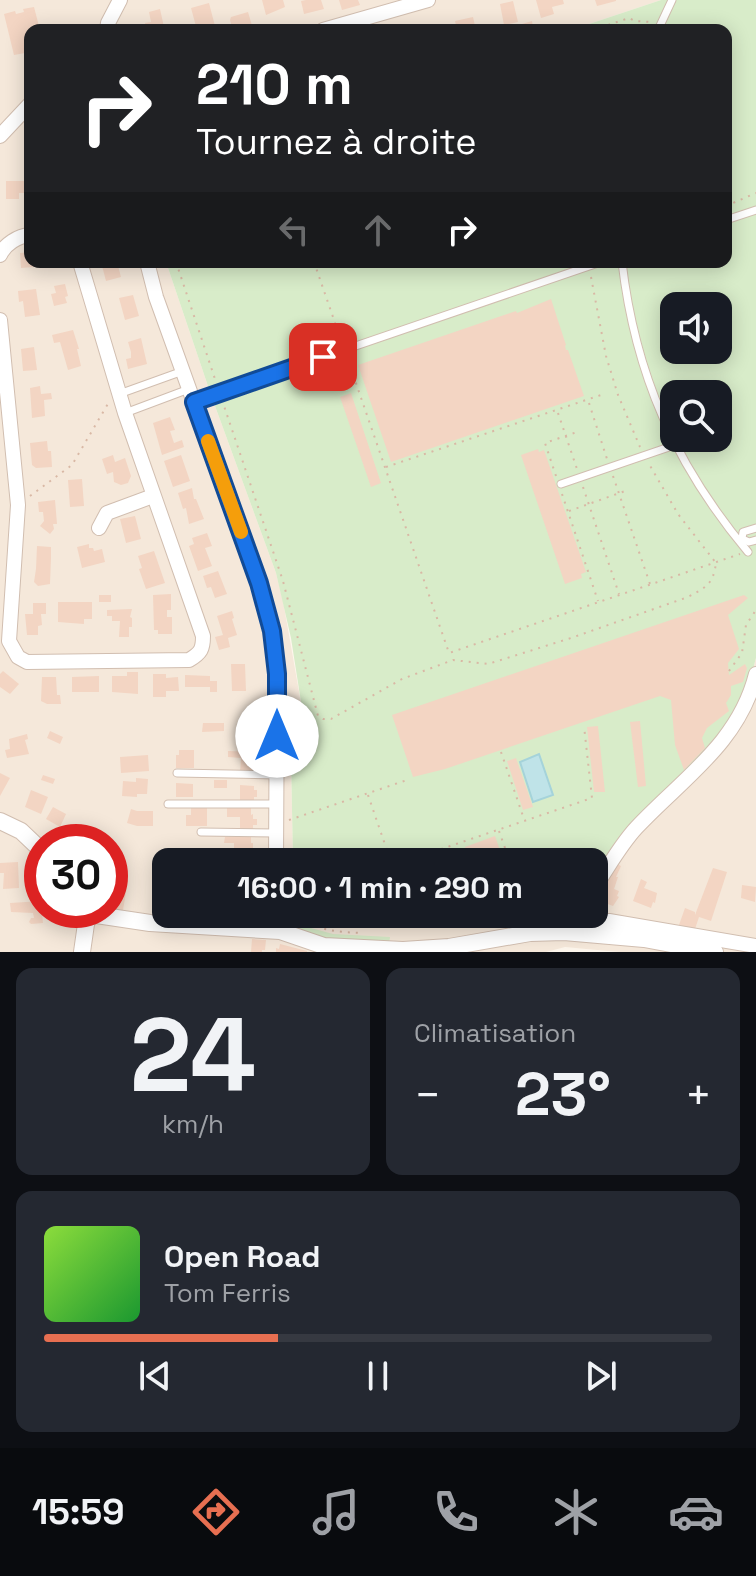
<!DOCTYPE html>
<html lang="fr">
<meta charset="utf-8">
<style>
:root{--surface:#171b24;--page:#242831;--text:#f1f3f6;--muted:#9ea1a6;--line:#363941;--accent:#e76f51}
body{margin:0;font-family:"Space Grotesk",sans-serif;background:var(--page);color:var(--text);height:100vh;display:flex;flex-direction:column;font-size:30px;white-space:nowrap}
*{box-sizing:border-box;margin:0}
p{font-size:26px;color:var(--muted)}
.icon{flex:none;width:44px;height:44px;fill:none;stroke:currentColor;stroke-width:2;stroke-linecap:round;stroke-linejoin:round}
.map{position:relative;height:952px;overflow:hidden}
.sheet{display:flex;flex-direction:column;gap:16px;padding:16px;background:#0d0f14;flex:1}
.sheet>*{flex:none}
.guide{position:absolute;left:24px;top:24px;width:708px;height:244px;border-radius:16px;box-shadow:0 4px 20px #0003;background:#202124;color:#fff;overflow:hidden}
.controls{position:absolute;left:660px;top:292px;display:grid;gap:16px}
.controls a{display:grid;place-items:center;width:72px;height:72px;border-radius:16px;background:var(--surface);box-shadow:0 4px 20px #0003;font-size:40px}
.speed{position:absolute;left:24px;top:824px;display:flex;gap:16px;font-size:40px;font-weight:700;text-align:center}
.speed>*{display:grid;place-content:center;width:104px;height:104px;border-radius:50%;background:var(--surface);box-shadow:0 4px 20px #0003;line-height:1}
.speed .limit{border:12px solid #d22;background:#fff;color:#111}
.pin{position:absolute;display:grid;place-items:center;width:68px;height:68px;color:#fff;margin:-34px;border-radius:16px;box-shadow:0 4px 12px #0006}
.me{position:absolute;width:88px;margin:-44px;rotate:0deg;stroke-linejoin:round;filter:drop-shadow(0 0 6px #0008)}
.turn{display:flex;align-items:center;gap:28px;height:168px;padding:0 40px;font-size:36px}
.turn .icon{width:104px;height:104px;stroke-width:2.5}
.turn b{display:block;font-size:56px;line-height:68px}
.lanes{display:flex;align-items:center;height:76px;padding:0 40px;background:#0003;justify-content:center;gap:40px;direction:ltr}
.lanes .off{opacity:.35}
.big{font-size:60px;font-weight:600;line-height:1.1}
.sheet .tile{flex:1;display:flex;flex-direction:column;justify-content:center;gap:12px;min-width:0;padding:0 28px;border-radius:16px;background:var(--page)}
.sheet .dial{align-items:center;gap:0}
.dial b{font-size:104px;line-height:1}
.song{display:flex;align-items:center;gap:24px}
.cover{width:96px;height:96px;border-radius:12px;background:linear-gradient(135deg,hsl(90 70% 55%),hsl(130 70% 35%))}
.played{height:8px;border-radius:4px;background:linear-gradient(90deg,var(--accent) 35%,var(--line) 35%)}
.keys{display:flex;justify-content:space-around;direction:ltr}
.heat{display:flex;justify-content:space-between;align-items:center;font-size:44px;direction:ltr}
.sheet .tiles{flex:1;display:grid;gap:16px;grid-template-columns:1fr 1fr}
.tile:last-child{grid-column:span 2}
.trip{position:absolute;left:152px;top:848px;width:456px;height:80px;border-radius:16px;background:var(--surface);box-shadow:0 4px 20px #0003;font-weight:600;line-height:80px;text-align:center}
.tab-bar{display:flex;height:128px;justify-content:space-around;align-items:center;background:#090b0e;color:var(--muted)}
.tab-bar .icon{width:56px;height:56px}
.tab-bar .selected{color:var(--accent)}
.tab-bar b{font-size:36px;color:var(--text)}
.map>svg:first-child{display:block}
</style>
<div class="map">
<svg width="756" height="952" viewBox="0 0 756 952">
<rect width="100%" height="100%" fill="#fdf6ec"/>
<path fill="#f5e8da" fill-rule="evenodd" d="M0 0H661L571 30H30V262H166L211 395 276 573 283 601 301 703 290 707 293 862H166V914H311L318 918 366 925 420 927 523 918 535 914H594V879L749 684 756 658V952H619L565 947 546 952H0ZM42 842H110V910H42Z"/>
<g fill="#d8ecc9" fill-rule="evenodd">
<path d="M661 0H756V658L749 684 726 727 594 879V862H293L290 706 301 702 291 638 276 573 211 395 166 262H726V30H571ZM674 306H718V350H674ZM674 394H718V438H674Z"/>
<polygon points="311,914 535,914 523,918 420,927 327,922"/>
<polygon points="300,925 333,934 390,937 389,944 326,941 294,928"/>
</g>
<polygon fill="#bfe3e8" stroke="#a5d3da" stroke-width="2" points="539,754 553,795 533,802 520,762"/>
<g fill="#f3d5c3">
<polygon points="262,0 283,0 285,7 266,15"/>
<polygon points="306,0 321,0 324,9 304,14 301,1"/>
<polygon points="339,0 358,0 360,5 342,10"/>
<polygon points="536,0 563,0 564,4 552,7 554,14 541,18"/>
<polygon points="595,0 616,0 616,1 597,6"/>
<polygon points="513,1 518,22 504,25 500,4"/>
<polygon points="209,3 215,26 197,30 191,8"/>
<polygon points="34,7 40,30 30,30 30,49 24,51 25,53 14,55 4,14 15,11 16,14 24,12 23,9"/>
<polygon points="160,9 164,27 147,30 145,23 151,22 149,12"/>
<polygon points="248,12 253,29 235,30 234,26 232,27 230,20 231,17"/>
<polygon points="473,17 476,30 457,30 455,21"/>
<polygon points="532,21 533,27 523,29 522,24"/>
<polygon points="6,181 30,181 30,193 19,193 19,199 6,199"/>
<polygon points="30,252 30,262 46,262 46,266 21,268 20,253"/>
<polygon points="101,262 117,262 121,277 106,281"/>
<polygon points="65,284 68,296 65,297 67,303 54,306 51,294 56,293 54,286"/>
<polygon points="36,289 40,315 25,317 23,301 19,302 18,291"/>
<polygon points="133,295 139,316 125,320 119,298"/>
<polygon points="551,299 566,345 565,346 566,350 568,350 584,396 391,462 358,365 516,311 517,313"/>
<polygon points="73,330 79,349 77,349 81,366 68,370 60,342 54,343 52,335"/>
<polygon points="141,338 147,364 128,369 126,359 131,358 131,352 128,342"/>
<polygon points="34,347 37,370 23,371 21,349"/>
<polygon points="40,386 41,394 51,393 52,399 44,400 45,416 32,418 30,388"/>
<polygon points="351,393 381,483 371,487 340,397"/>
<polygon points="170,417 175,430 170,431 174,443 182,440 184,447 162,455 153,423"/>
<polygon points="47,441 48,451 51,451 52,467 36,468 32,465 30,443"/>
<polygon points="538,449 539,452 544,450 586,572 581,574 582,578 565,584 521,455"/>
<polygon points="113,455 115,462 125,458 131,476 128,483 121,485 114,482 113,472 107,474 102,459"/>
<polygon points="181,455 190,481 173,487 164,461"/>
<polygon points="82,479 84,506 70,507 68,480"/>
<polygon points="192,488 194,499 196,499 204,519 189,524 186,508 183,509 178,493"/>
<polygon points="55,500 57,524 53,524 54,529 50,534 40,526 44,521 43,512 39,512 38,502"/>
<polygon points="135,516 141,539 126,543 120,519"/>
<polygon points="207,533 212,546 205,548 212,566 198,571 189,546 194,544 192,538"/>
<polygon points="89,544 89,548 93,548 94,551 102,549 105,562 82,568 77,547"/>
<polygon points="37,546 51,547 51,558 50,584 38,586 34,582 36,569"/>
<polygon points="154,551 165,583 146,589 139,569 142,568 138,556"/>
<polygon points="218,571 227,594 215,598 211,587 207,588 203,576"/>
<polygon points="171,594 171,610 167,610 167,617 172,617 172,634 158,634 158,630 154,630 153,595"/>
<rect x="99" y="595" width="12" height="7"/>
<polygon points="744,595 748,598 728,615 739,649 728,663 729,675 745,664 747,668 743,682 731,686 731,695 726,703 729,711 707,728 702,738 705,748 684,770 675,745 671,700 660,696 445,769 413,777 392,715"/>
<polygon points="58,602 92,602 92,619 84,619 84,624 58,622"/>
<polygon points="33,603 46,603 46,614 41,614 42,625 38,626 38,635 27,635 25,614 33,614"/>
<polygon points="132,609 130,617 132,618 132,627 129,627 129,637 119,637 120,621 112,621 112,616 107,616 107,610"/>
<polygon points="232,611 234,618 232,619 237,635 228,638 230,647 219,650 215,637 223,635 217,616"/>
<polygon points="231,664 245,664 246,691 232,691"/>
<polygon points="3,671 19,684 10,694 0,687 0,674"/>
<polygon points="127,672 138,672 138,694 112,692 112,676 127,676"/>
<polygon points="153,674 166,674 166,678 178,677 179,691 166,691 166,697 153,697"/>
<polygon points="185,675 210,676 210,681 217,681 217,692 210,692 210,687 185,687"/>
<polygon points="99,676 99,692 72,692 72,677"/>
<polygon points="42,677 56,677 57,695 60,695 61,704 47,704 41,701"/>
<rect x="247" y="713" width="7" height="9"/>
<polygon points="640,721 646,786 638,787 630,722"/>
<polygon points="203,723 224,723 224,731 202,732"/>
<polygon points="598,726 605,792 594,792 587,727"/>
<rect x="236" y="728" width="18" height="15"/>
<polygon points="50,731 63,737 60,744 47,738"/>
<polygon points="27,734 28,739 25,740 29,754 7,758 5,750 10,749 9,739"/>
<polygon points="179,750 194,750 194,768 176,768 176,755 179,755"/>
<polygon points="228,751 258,752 258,767 255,767 255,773 240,773 241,758 228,757"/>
<polygon points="148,755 149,771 121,773 120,757"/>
<polygon points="516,758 533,807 523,810 507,761"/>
<polygon points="0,773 10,778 0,796"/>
<polygon points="43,775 55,779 53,784 41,780"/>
<polygon points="136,778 148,779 147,794 137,794 137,797 122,796 123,781 136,782"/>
<rect x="214" y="780" width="13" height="8"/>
<polygon points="176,783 193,784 193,797 176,797"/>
<polygon points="240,785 254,786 254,790 257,790 257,797 254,797 254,801 240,800"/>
<polygon points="31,790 48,797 41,814 25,807"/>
<polygon points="53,807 66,814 60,827 46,819"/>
<polygon points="191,808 207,808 207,826 186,826 186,815 191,815"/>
<polygon points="227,808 251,808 251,815 253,814 253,819 257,819 257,825 253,825 253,829 240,829 240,817 227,817"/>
<polygon points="131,809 137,811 153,811 153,826 137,826 127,823"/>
<polygon points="495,836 504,862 470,862 465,847"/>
<polygon points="225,837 251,837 251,843 253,843 253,858 240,858 240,851 234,851 234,843 224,843"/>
<polygon points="18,862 19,888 3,889 4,873 0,873 0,863"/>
<polygon points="615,863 621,866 616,877 618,877 614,889 619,891 617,896 619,897 613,906 597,900"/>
<polygon points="713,868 727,872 711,921 699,917 695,929 679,925 685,908 695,912 695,915"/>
<polygon points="110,878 128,881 123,910 110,908"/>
<polygon points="641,879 647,882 644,888 657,893 655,903 653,902 651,908 633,901"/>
<polygon points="742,885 756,887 755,902 741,898"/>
<polygon points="42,901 42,910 51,910 51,912 42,913 43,923 31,924 29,922 31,918 34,918 33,913 11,912 10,903"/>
<polygon points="467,914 475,914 476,923 451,924 451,919"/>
<polygon points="252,939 266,940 265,950 262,950 262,952 251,952"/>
<polygon points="280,944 307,951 307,952 276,952 276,948 279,949"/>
</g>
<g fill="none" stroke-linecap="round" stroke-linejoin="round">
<defs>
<g id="service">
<polyline points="658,30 672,0"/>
<polyline points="726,220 756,210"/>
<path d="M622 262C635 374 675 465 748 552"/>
<polyline points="119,394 183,371"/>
<polyline points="195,401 601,262"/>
<polyline points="125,413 189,389"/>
<polyline points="561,484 675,445"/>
<polyline points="756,528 743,532 742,539 749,542 756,540"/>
<polyline points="177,773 277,775"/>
<polyline points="168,804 276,804"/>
<polyline points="201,832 276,833"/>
</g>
<g id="minor">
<polyline points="107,30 108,23 120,0"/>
<polyline points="323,30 428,0"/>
<polyline points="0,136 30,104"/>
<path d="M0 255C5 244 18 236 30 235"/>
<polyline points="147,262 156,297 259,583 272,631 277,674 276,862"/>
<path d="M0 320 18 505 9 641 18 657 27 662 189 660C201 653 203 649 203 636L125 413 80 262"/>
<polyline points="99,528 107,513 153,496"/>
<path d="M594 888C608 868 620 845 637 827 682 779 739 743 756 674"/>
<polyline points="273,930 276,914"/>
<polyline points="564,932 582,924 609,921 756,946"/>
</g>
<g id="tertiary">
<polyline points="0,821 21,831 42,851"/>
<polyline points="90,914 150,923 280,931 324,946 403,950 449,947 530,933 564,932 644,939 715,952"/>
<polyline points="82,952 86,924 90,914"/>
</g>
</defs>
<use href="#service" stroke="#d1beb0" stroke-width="9"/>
<use href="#minor" stroke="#d1beb0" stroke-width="16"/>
<use href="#tertiary" stroke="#d1beb0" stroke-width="18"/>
<g stroke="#d9b8a5" stroke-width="2" stroke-dasharray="2 6" stroke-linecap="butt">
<polyline points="593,30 629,18 635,21 652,22"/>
<polyline points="726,206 756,193"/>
<polyline points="176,262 216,382"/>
<polyline points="314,262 342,343"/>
<polyline points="591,277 606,356 618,395 640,447"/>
<polyline points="348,360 449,653 740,554"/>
<path d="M222 400 283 581 318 716 323 719H331L402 679 453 660 488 664 571 638 688 597C706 587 713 585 716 563L678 514 649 464"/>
<polyline points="589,403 607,459"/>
<polyline points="558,413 577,469"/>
<polyline points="386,467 601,395"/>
<polyline points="556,476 545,443 577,432"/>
<polyline points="613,476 650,584"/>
<polyline points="583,487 619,594"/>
<polyline points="562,494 598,601"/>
<polyline points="30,496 72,465 109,402"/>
<polyline points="569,511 628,490"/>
<polyline points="729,671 742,653 746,625 756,610"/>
<polyline points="501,752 524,819"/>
<polyline points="368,795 391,862"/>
<polyline points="289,820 407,780"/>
<polyline points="499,831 510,862"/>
<polyline points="403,862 592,798 584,726"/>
<polyline points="336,914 344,917 364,915 392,918 401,916 404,914"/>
<path d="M295 920 300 918C319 931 339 932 362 933"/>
</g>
<use href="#service" stroke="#fff" stroke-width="7"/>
<use href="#minor" stroke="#fff" stroke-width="14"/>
<use href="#tertiary" stroke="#fff" stroke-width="16"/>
</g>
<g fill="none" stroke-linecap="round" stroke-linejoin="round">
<defs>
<polyline id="route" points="277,736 277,674 272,631 259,583 194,402 323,357"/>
</defs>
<use href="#route" stroke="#114b97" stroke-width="20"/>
<use href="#route" stroke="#1a73e8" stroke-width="14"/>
<polyline stroke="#f59e0b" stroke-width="14" points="208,441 241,532"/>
</g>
</svg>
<div class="controls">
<a><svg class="icon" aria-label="sound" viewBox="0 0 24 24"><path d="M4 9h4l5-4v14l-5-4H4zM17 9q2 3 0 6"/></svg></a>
<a><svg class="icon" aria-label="search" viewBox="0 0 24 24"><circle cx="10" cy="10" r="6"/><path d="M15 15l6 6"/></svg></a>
</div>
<div class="speed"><div class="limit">30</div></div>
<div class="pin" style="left:323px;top:357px;background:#d93025"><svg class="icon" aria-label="arrive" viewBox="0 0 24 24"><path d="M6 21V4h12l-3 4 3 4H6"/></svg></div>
<svg class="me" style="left:277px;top:736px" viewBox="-20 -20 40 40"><circle r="19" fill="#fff"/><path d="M0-13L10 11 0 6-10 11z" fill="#1a73e8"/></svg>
<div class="trip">16:00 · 1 min · 290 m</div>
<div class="guide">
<div class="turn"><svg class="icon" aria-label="right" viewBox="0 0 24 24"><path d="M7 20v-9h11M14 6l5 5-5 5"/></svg><div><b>210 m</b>Tournez à droite</div></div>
<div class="lanes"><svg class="icon off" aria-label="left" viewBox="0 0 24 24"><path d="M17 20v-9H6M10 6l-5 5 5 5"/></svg><svg class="icon off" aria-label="ahead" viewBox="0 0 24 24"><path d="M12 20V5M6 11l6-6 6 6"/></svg><svg class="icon" aria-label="right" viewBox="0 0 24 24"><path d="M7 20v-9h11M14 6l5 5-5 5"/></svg></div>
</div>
</div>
<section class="sheet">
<div class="tiles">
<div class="tile dial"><b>24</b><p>km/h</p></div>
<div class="tile"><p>Climatisation</p>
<div class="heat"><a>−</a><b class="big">23°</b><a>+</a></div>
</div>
<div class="tile">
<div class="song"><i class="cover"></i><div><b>Open Road</b><p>Tom Ferris</p></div></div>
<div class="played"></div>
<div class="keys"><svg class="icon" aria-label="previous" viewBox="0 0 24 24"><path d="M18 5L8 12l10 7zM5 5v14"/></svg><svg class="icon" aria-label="pause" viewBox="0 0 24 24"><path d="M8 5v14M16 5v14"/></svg><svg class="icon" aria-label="next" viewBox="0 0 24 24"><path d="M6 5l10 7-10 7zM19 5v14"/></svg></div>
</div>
</div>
</section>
<nav class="tab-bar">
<b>15:59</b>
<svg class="icon selected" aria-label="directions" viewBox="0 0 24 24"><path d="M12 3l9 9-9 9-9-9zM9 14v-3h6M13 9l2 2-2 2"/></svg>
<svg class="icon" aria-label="music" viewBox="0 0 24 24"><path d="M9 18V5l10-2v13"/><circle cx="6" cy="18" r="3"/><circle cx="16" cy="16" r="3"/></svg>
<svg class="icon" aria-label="phone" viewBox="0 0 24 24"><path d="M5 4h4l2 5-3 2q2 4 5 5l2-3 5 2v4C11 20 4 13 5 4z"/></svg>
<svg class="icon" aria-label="climate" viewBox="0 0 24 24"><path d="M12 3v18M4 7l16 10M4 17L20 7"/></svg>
<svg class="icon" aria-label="car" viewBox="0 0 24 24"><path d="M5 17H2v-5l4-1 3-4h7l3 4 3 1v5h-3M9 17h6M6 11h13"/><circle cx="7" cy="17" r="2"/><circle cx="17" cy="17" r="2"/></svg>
</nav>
